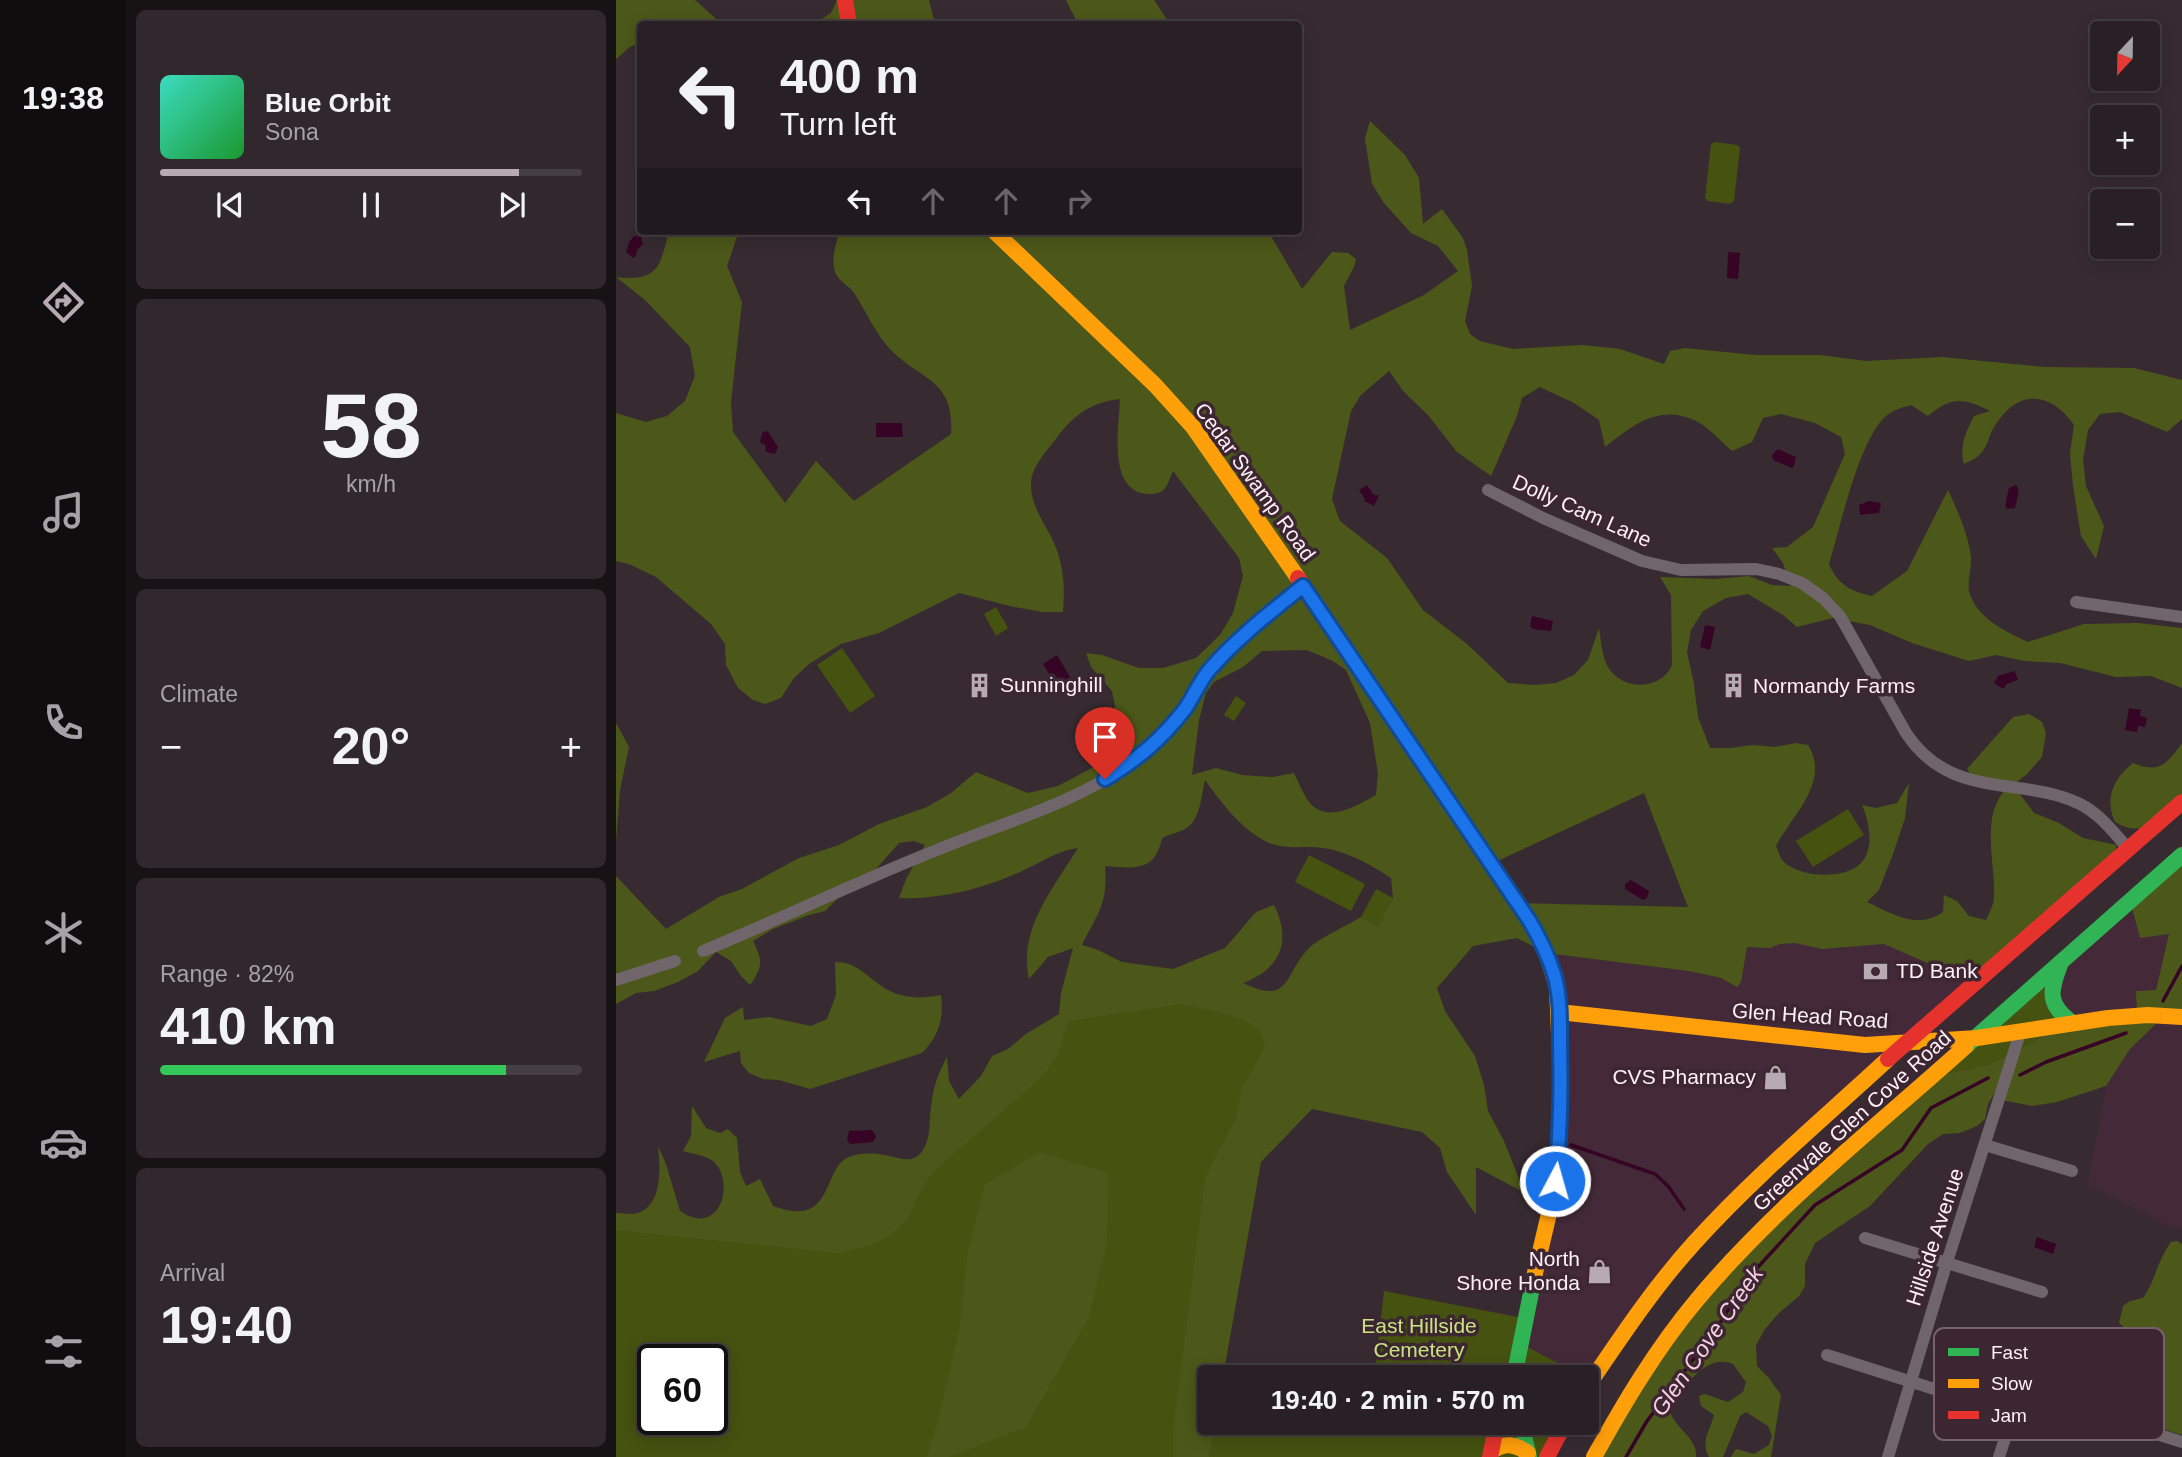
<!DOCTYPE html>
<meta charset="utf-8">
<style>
:root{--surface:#292025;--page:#31282d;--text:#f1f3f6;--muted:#a5a3a7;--line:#453e42;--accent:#b8aab2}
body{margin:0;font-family:Arial,sans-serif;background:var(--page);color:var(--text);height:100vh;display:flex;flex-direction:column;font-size:26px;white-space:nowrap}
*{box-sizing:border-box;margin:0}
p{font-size:23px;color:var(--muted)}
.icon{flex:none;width:38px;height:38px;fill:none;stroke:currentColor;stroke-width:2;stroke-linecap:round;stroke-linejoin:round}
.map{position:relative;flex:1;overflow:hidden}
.drawer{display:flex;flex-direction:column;gap:10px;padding:10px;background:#171214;width:490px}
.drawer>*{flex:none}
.hud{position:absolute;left:21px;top:21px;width:665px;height:214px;border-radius:7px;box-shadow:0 4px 18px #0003,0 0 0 2px var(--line);background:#292025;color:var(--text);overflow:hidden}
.needle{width:46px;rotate:202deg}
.buttons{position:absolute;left:1474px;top:21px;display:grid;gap:14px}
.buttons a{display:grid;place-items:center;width:70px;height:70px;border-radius:7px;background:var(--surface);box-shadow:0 4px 18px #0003,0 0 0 2px var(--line);font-size:35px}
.speed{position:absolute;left:21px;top:1344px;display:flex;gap:14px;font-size:35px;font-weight:700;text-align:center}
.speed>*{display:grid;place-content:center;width:91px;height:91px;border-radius:50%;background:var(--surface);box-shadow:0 4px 18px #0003,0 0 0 2px var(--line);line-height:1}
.speed .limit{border:4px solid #111;border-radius:10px;background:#fff;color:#111}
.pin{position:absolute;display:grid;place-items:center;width:60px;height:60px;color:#fff;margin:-72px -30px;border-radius:50% 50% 50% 0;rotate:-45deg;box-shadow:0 0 7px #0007}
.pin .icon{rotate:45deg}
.me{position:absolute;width:77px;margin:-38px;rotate:6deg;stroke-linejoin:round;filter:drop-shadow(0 0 5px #0008)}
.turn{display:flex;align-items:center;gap:24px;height:147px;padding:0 28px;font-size:32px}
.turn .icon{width:91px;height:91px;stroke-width:2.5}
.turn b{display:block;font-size:49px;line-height:60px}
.lanes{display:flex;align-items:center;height:66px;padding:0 28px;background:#0003;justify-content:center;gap:35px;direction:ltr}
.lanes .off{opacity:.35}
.big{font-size:52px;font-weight:700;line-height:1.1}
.drawer .card{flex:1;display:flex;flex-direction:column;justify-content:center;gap:10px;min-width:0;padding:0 24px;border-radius:10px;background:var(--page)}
.drawer .dial{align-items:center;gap:0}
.dial b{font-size:91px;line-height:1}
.song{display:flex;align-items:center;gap:21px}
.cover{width:84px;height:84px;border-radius:10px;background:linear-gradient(135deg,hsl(170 70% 55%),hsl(130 70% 35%))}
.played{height:7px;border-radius:4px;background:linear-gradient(90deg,var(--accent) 85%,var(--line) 85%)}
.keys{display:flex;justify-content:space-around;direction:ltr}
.heat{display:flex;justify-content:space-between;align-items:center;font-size:38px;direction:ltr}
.charge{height:10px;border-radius:5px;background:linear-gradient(90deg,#34c759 82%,var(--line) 0)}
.trip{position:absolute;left:581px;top:1365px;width:402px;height:70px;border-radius:7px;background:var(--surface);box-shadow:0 4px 18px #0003,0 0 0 2px var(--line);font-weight:700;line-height:70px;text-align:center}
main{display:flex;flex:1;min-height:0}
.menu{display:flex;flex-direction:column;width:126px;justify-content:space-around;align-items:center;background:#100d0f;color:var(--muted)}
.menu .icon{width:49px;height:49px}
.menu .current{color:var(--accent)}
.menu b{font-size:32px;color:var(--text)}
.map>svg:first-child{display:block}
</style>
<main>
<nav class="menu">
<b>19:38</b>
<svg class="icon current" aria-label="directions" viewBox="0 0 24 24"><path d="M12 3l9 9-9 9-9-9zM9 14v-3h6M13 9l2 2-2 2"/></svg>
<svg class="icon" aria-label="music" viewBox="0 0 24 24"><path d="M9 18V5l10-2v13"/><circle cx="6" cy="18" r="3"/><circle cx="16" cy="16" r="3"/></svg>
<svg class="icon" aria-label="phone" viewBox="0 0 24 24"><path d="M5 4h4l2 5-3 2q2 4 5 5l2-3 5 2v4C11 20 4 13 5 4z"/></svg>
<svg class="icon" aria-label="climate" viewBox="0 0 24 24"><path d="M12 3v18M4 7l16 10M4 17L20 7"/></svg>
<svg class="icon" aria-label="car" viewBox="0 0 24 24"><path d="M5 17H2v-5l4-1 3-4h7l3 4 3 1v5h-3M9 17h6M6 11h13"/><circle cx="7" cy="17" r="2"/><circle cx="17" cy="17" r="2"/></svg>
<svg class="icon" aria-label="filters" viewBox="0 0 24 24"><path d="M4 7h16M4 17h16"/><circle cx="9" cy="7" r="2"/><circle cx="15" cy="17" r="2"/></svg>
</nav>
<section class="drawer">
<div class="card">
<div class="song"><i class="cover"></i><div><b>Blue Orbit</b><p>Sona</p></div></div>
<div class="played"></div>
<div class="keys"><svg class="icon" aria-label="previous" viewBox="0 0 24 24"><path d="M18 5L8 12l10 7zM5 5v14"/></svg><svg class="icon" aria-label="pause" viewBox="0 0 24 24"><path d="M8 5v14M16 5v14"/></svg><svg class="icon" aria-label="next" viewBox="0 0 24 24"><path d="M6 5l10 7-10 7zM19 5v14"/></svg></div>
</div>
<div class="card dial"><b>58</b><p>km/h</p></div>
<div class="card"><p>Climate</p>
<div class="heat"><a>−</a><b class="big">20°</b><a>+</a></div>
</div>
<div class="card"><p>Range · 82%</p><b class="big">410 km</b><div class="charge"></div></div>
<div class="card"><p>Arrival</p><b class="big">19:40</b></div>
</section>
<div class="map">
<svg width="1566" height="1457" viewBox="0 0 1566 1457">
<rect width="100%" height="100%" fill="#372b31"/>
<g fill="#442a38">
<polygon points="1514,900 1553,934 1540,990 1521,1015 1455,1022 1436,988 1440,974"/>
<polygon points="1179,943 1206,949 1268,944 1332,972 1357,987 1133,1185 969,1377 902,1342 933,1210 945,1076 930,953 1073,971 1105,978 1117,985 1131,947 1154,948 1164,944"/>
<polygon points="1549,1015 1566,1018 1566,1229 1555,1227 1472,1184 1490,1086 1514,1049"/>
</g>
<g fill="#465210" fill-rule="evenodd">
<polygon points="1099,142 1121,145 1124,148 1118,201 1114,204 1092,201 1089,198 1095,144"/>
<polygon points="380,607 392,628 380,636 368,614"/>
<polygon points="226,648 259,696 234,713 201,665"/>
<polygon points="620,696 630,703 618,721 608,715"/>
<polygon points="1232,809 1248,835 1197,867 1180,841"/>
<polygon points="693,855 749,884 735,911 679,882"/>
<polygon points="760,889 777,898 762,926 745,917"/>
<polygon points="1446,960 1436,988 1455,1022 1373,1064 1318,1077"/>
<path d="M469 988 674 1009 625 1163 608 1370 674 1377H593V1423H881L874 1457H0V1220L218 1244ZM37 1360H96V1419H37Z"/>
<polygon points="768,1291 907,1318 902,1342 969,1377 758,1377"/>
<polygon points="883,1423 947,1423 930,1457 876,1457"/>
</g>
<g fill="#4c5819" fill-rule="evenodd">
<polygon points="0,0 79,0 106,24 24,24 24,43 14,47 0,59"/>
<polygon points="221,0 230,24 198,24 215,13"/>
<polygon points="229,0 313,0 319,24 233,24"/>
<polygon points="450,0 538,0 554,24 462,24"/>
<path d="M754 121 789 155 803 178 807 224 826 209 847 238 851 250 856 286 849 321 854 334 864 341 897 349 967 345 1004 349 1048 364 1054 351 1069 348 1139 355H1204L1250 361 1326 357 1429 367 1518 368 1566 380V419L1551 432 1504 412 1484 414 1472 430 1467 460 1470 486 1488 526 1480 559 1465 536 1457 486 1454 453 1458 425C1432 389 1401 390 1378 427 1373 435 1372 445 1366 452 1363 457 1354 461 1348 464 1343 446 1350 432 1358 416L1374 411C1348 398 1336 396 1312 416L1295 405C1288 407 1280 409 1274 413 1244 432 1224 529 1213 564 1222 585 1234 591 1256 596L1291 571 1332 490C1342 512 1352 533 1355 557 1356 568 1350 584 1354 595 1364 620 1389 631 1412 642L1468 624 1522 623 1566 628V688L1535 676 1500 677 1444 663 1408 661 1380 655 1353 661 1296 643 1254 625 1217 618 1181 627 1167 615 1132 594 1110 598 1087 611 1075 630 1071 652 1078 684 1082 717 1094 748H1114L1137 745 1159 747 1180 743 1192 745C1215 782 1176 815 1160 846 1162 850 1164 858 1167 861 1183 878 1229 880 1245 863 1259 848 1253 821 1246 805L1260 808 1281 803 1293 783 1289 818 1277 854 1263 890 1251 902C1276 914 1302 930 1327 912L1328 895 1341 901 1353 916 1370 920C1373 913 1377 906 1378 899 1380 864 1364 818 1389 790L1356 776 1351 769 1397 717 1413 714 1426 722 1430 733 1426 757 1411 774 1397 785 1418 813 1443 823 1467 838 1501 845 1496 856 1354 985 1332 972 1268 944 1206 949 1179 943 1164 944 1154 948 1131 947 1125 982 1121 987 1105 978 1073 971 930 953 901 938 857 946 821 988 829 1011 859 1056 868 1085 872 1111 887 1139 909 1193 860 1167V1215L831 1172 824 1148 806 1132 696 1109 645 1162 607 1377H593V1423H599L593 1457H557V1432L589 1178 621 1116 625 1090 649 1046 644 1031 631 1021 606 1013 565 1004 453 1021 441 1055 426 1077 317 1172 301 1197 292 1220 273 1236 255 1245 221 1253 0 1230V1213C5 1213 12 1214 17 1214 48 1209 44 1167 42 1146L50 1164 64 1211C105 1239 119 1181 98 1162 91 1155 76 1154 67 1151L75 1136 76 1106 90 1128 104 1133 112 1129 121 1138 124 1172 130 1186 144 1179 157 1206C222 1230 204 1164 236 1156 246 1153 258 1153 268 1155 282 1157 297 1166 307 1150 315 1138 313 1121 315 1107 317 1088 322 1073 331 1057L333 1081 343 1099 365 1076 376 1056 392 1049 410 1034 443 1014 445 993 457 948 432 957 413 979C402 929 437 889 462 848 440 851 428 861 408 870 371 888 324 900 283 898L290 879 309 845 298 841 283 843 245 886 221 899 209 911 193 915 157 929 137 941C147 961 147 966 134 985L125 976 115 961 100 952 82 971 62 982 38 991 20 993 0 1004V876L50 929 103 897 126 889 183 858 223 845 263 824 311 807 335 793 360 772 412 793 442 786 491 760V727L499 706 496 691 475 667 470 653 486 655 523 668H547L580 658 604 635 617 613 627 576 623 558 557 471C551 485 550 495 532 494 491 492 503 427 504 399 476 402 459 414 442 436 432 450 416 465 415 483 414 506 430 524 438 543 448 566 449 588 447 612H427L398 607 343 593 263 633 225 644 193 664 178 678 165 698 149 704 137 700 122 688 110 665 109 644 95 624 40 577 13 564 0 561V413L30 422 51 416 69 401 79 376 74 347 29 300 0 277C43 282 44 266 53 231H123L111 266 126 302 115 402 117 432 169 503 200 461 238 501 335 434C339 378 304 381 273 348 258 331 250 311 238 293 233 286 223 281 220 274 214 261 220 243 224 231H652L686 289 716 252 732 253 740 259 738 267 728 286 734 330 808 295 842 271 822 246 795 233 768 203 756 184 749 138ZM773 371 788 392 812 415 841 452 875 476 901 416 906 398 924 387 958 403 983 420 989 447C1016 426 1042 404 1078 420 1091 425 1105 442 1116 451L1136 442 1147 418 1165 414 1199 423 1225 437 1229 454 1197 527 1171 547 1156 548 1167 563 1175 586 1156 585 1133 576 1099 579 1044 577 1055 595 1056 665C1045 691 1006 691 992 667 986 656 985 641 983 628L972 660 958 675 940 683 919 685 892 683 851 644 807 610 771 558 724 521 716 499 735 411 745 395ZM691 650 717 661 730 670 754 723 762 774 760 795C742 805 712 824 694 803 689 798 682 781 678 773L657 777 626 775 600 768 576 775 583 720 590 693 598 682 627 667 646 651ZM589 780C606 803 623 827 649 841 667 851 687 845 707 848 731 851 755 865 775 878L777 898 762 926 745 917C734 924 700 940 693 948 667 975 675 1006 627 983 665 969 676 941 658 905L640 912 609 948 557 969 506 962 482 950 466 945C482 912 492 905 489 866 517 868 539 873 546 838 554 834 566 832 572 827 585 817 585 795 589 780ZM1028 793 1072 907 901 903 875 864Z"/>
<polygon points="0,723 13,747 4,790 0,841"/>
<path d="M1566 743V798C1543 817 1530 840 1499 822 1488 798 1498 778 1517 763 1544 774 1551 764 1566 743Z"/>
<path d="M1566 855V1017L1549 1015 1514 1049 1490 1086 1441 1102 1416 1106 1385 1100 1381 1089 1372 1104 1369 1119 1361 1126 1344 1133 1327 1134 1312 1144 1254 1206 1199 1243 1189 1264V1286L1183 1296 1163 1313 1149 1329 1140 1345 1141 1366 1152 1377 1165 1395 1155 1457H1115L1120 1449 1138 1454 1153 1445 1156 1436 1152 1426 1130 1412 1124 1416 1107 1457H1093C1084 1441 1094 1431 1098 1415L1085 1406 1083 1396 1089 1394 1112 1402 1127 1392 1130 1382 1117 1364C1089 1352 1065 1390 1054 1411 1059 1429 1082 1438 1080 1457H978L1109 1266 1318 1077 1373 1064 1455 1022 1521 1015 1520 991 1540 990 1553 934 1524 938 1514 900Z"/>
<path d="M219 962C241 962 250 976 267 987 285 999 305 999 325 995 328 1018 323 1036 306 1053L194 1089 163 1080 147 1079 133 1073 125 1063 124 1051 88 1062 109 1018 127 1007 128 1020 153 1017 195 1026 211 1019 220 995Z"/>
<polygon points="424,1152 492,1173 491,1241 473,1317 410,1427 333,1457 311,1457 322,1421 343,1331 352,1252 369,1184"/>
<path d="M1561 1241 1566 1244V1435L1494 1413 1507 1370 1504 1363 1494 1365 1491 1359 1506 1342 1513 1338V1332L1503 1323 1507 1306 1514 1301 1527 1298C1539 1282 1541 1261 1555 1242Z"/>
</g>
<g fill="#360425">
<polygon points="18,236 25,237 27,244 21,250 20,256 17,258 10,252 13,242"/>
<polygon points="1112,252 1124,253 1122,279 1111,278"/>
<polygon points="260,423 286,423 287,437 260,437"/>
<polygon points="150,431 153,433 162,447 159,454 150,452 149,445 144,442 146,433"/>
<polygon points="1162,449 1180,457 1178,466 1176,468 1157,460 1156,455"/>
<polygon points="751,485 758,495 763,495 758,506 748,501 749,499 743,490"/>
<polygon points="1400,485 1403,490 1399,508 1391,509 1389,506 1393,488"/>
<polygon points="1253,501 1265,503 1263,513 1244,515 1243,505"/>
<polygon points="916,616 937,621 935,631 917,629 914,626"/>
<polygon points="1089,625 1099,627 1094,650 1084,647"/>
<polygon points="441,655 457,682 443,690 427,664"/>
<polygon points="1399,671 1402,680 1391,684 1387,689 1378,683 1382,676"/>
<polygon points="1513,708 1525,710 1524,716 1531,718 1529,727 1522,726 1521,732 1509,730"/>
<polygon points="1015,880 1033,891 1031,898 1027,900 1009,889 1009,884"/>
<polygon points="256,1130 260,1136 257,1142 234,1144 231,1140 233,1131"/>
<polygon points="1421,1237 1440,1244 1437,1254 1418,1247"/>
</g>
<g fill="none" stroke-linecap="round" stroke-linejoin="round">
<g stroke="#360425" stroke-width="3.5">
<polyline points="1547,1001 1566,966"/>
<polyline points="1404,1075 1430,1062 1510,1033"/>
<polyline points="955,1145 1039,1174 1052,1186 1068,1209"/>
<polyline points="1010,1457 1031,1421 1101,1328 1131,1279 1199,1205 1286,1150 1315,1108 1372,1078"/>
</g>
<g stroke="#6f656a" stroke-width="12">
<path d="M872 490 927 518 1026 561 1065 570 1140 569 1163 574 1186 583 1207 598 1224 616 1290 733C1335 801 1403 775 1464 804 1484 814 1497 832 1512 848"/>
<polyline points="1460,602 1566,617"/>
<path d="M87 951C165 919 242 881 321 850 383 824 461 803 514 763 536 748 555 729 570 707 578 695 583 682 592 671 619 638 654 612 687 586"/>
<polyline points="0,980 59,961"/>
<polyline points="1369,1145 1456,1171"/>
<polyline points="1249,1238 1426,1292"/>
<polyline points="1211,1355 1397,1414"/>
<polyline points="1272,1457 1330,1265 1405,1030"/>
<polyline points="1383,1457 1401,1401 1407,1394 1411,1393 1566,1442"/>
</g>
<g stroke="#30b455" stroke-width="16">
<path d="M1444 965C1434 991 1431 1004 1455 1022"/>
<polyline points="1350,1046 1566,855"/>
<polyline points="898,1377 919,1273"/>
<polyline points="905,1423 913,1457"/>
</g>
<g stroke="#ff9f0a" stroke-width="16">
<polyline points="378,231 539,385 577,427 682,578"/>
<polyline points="832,801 913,920 931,955 941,987 945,1080 943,1147 935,1205 919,1273"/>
<polyline points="943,1012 1249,1045 1361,1038 1492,1018 1532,1015 1566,1017"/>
<path d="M971 1387C1005 1337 1038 1287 1079 1242 1139 1176 1207 1119 1272 1059"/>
<path d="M876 1451C889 1442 899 1444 912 1453"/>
<path d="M978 1457C1008 1403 1040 1349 1080 1301 1158 1207 1259 1128 1350 1046"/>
</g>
<g stroke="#e5322d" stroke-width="16">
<polyline points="229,0 233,24"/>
<polyline points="682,578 832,801"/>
<polyline points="1272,1059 1566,802"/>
<polyline points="928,1423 939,1423"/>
<polyline points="874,1457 881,1423"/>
<polyline points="931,1457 949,1423"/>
</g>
</g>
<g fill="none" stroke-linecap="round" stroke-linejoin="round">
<defs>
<path id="route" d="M489 779C522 759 545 740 569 709 578 696 584 680 595 668 622 637 655 612 687 586L913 920C923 937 932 955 938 974 945 997 944 1022 944 1045 945 1090 945 1136 939 1181"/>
</defs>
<use href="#route" stroke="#114b97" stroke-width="18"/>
<use href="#route" stroke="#1a73e8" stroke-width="12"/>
</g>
<defs>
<symbol id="building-bare" viewBox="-9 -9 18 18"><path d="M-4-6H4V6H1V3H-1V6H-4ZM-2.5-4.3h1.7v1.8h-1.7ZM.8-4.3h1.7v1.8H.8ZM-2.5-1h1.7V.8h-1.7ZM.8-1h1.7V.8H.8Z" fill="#b8aab2" stroke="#3c2632" stroke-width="2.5" paint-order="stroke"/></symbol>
<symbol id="bank-bare" viewBox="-9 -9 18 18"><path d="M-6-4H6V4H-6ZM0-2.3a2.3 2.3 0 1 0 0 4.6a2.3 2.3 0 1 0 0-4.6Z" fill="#b8aab2" stroke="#3c2632" stroke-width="2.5" paint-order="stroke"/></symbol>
<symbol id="shop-bare" viewBox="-9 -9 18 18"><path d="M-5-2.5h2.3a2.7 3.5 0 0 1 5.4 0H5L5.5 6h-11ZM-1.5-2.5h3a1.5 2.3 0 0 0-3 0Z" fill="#b8aab2" stroke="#3c2632" stroke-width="2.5" paint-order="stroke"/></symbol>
</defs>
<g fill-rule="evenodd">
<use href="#building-bare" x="346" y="668" width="35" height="35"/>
<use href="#building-bare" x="1100" y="668" width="35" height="35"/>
<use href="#bank-bare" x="1242" y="954" width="35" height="35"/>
<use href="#shop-bare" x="1142" y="1060" width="35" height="35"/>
<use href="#shop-bare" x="966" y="1254" width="35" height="35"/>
</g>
<g text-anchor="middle" stroke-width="7" stroke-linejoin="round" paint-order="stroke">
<g font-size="21" fill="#feeff7" stroke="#3c2632">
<text transform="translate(639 482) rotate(54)" y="7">Cedar Swamp Road</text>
<text transform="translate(966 511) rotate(24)" y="7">Dolly Cam Lane</text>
<text transform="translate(1194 1016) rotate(4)" y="7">Glen Head Road</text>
<text transform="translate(1236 1121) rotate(-42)" y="7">Greenvale Glen Cove Road</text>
<text transform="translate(1319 1237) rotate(-72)" y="7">Hillside Avenue</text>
</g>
<g font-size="21" fill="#feeff7" stroke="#3c2632" text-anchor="start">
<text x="384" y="692">Sunninghill</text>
<text x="1137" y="693">Normandy Farms</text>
<text x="1280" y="978">TD Bank</text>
<text x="1140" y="1084" text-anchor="end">CVS Pharmacy</text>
<text x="964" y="1266" text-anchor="end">North<tspan x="964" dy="24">Shore Honda</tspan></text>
</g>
<g font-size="21" fill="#c9e380" stroke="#3c2632">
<text x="803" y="1333">East Hillside<tspan x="803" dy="24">Cemetery</tspan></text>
</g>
<g font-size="23" font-style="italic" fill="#f8d0e4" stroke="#3c2632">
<text transform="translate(1091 1341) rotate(-55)" y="8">Glen Cove Creek</text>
</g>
</g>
<rect x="1318" y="1328" width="230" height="112" rx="10" fill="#3c2632" stroke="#76626d" stroke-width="2"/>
<rect x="1332" y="1348" width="31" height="8" fill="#30b455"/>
<rect x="1332" y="1379" width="31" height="9" fill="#ff9f0a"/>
<rect x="1332" y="1411" width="31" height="8" fill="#e5322d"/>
<g font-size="19" fill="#feeff7">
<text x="1375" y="1359">Fast</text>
<text x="1375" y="1390">Slow</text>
<text x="1375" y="1422">Jam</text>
</g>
</svg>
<div class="buttons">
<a><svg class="needle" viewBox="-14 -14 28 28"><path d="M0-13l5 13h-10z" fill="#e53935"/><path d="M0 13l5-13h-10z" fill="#a5a3a7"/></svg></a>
<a>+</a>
<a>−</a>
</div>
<div class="speed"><div class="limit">60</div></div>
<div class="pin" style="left:489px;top:779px;background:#d93025"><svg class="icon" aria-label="arrive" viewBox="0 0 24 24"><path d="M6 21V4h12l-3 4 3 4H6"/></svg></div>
<svg class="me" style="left:939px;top:1181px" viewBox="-20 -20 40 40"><circle r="17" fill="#1a73e8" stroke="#fff" stroke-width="3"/><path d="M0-11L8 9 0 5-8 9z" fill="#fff"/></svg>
<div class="trip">19:40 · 2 min · 570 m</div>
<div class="hud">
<div class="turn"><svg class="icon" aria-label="left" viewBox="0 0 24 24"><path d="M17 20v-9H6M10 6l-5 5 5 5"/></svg><div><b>400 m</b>Turn left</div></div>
<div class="lanes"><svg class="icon" aria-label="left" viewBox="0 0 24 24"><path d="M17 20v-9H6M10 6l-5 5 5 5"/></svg><svg class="icon off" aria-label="ahead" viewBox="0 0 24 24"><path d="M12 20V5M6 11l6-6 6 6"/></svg><svg class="icon off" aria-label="ahead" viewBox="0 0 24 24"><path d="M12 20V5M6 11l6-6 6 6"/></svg><svg class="icon off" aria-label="right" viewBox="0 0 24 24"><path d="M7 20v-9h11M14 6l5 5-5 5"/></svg></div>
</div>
</div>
</main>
